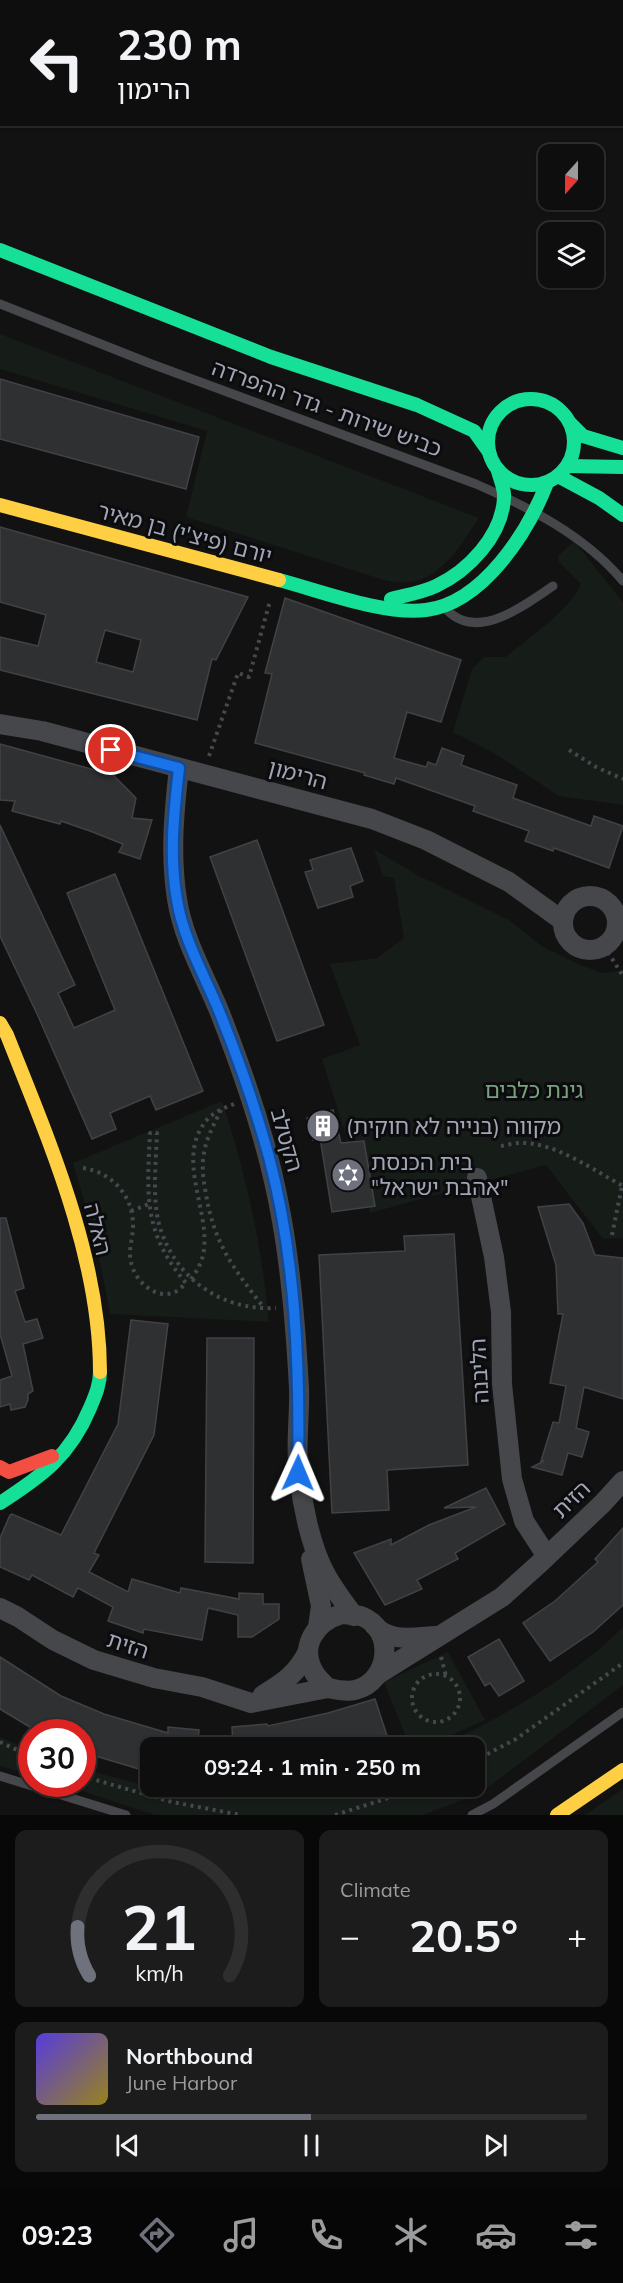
<!DOCTYPE html>
<meta charset="utf-8">
<style>
:root{--surface:#0e0e0e;--page:#1c1c1c;--text:#f1f3f6;--muted:#9b9c9e;--line:#2e2e2e;--accent:#6f727c}
body{margin:0;font-family:Mulish,"Noto Sans Hebrew",sans-serif;background:var(--page);color:var(--text);height:100vh;display:flex;flex-direction:column;font-size:22px;white-space:nowrap}
*{box-sizing:border-box;margin:0}
p{font-size:20px;color:var(--muted)}
.icon{flex:none;width:33px;height:33px;fill:none;stroke:currentColor;stroke-width:2;stroke-linecap:round;stroke-linejoin:round}
.map{position:relative;height:1815px;overflow:hidden}
.sheet{display:flex;flex-direction:column;gap:15px;padding:15px;background:#080808;flex:1}
.sheet>*{flex:none}
.hud{position:absolute;left:0px;top:0px;width:624px;height:126px;box-shadow:0 2px 4px #0004,0 0 0 2px var(--line);background:#0e0e0e;color:var(--text);overflow:hidden}
.needle{width:39px;rotate:201deg}
.tools{position:absolute;left:538px;top:144px;display:grid;gap:12px}
.tools a{display:grid;place-items:center;width:66px;height:66px;border-radius:12px;background:var(--surface);box-shadow:0 2px 4px #0004,0 0 0 2px var(--line);font-size:30px}
.speed{position:absolute;left:18px;top:1719px;display:flex;gap:12px;font-size:30px;font-weight:700;text-align:center}
.speed>*{display:grid;place-content:center;width:78px;height:78px;border-radius:50%;background:var(--surface);box-shadow:0 2px 4px #0004,0 0 0 2px var(--line);line-height:1}
.speed .limit{border:9px solid #d22;background:#fff;color:#111}
.pin{position:absolute;display:grid;place-items:center;width:51px;height:51px;color:#fff;margin:-26px;border:3px solid #fff;border-radius:50%;box-shadow:0 2px 6px #0007}
.me{position:absolute;width:66px;margin:-33px;rotate:1deg;stroke-linejoin:round;filter:drop-shadow(0 0 4px #0008)}
.turn{display:flex;align-items:center;gap:21px;height:126px;padding:0 18px;font-size:27px}
.turn .icon{width:78px;height:78px;stroke-width:2.5}
.turn b{display:block;font-size:42px;line-height:51px}
.big{font-size:45px;font-weight:700;line-height:1.1}
.sheet .tile{flex:1;display:flex;flex-direction:column;justify-content:center;gap:9px;min-width:0;padding:0 21px;border-radius:12px;background:var(--page)}
.sheet .dial{align-items:center;gap:0}
.dial svg{height:156px;overflow:visible;fill:none;stroke:var(--line);stroke-width:7;stroke-linecap:round;text-anchor:middle}
.dial text{fill:var(--text);stroke:none}
.song{display:flex;align-items:center;gap:18px}
.cover{width:72px;height:72px;border-radius:9px;background:linear-gradient(135deg,hsl(250 70% 55%),hsl(50 70% 35%))}
.played{height:6px;border-radius:3px;background:linear-gradient(90deg,var(--accent) 50%,var(--line) 50%)}
.keys{display:flex;justify-content:space-around;direction:ltr}
.heat{display:flex;justify-content:space-between;align-items:center;font-size:33px;direction:ltr}
.sheet .tiles{flex:1;display:grid;gap:15px;grid-template-columns:1fr 1fr}
.tile:last-child{grid-column:span 2}
.trip{position:absolute;left:140px;top:1737px;width:345px;height:60px;border-radius:12px;background:var(--surface);box-shadow:0 2px 4px #0004,0 0 0 2px var(--line);font-weight:700;line-height:60px;text-align:center}
.tab-bar{display:flex;height:96px;justify-content:space-around;align-items:center;background:#060606;color:var(--muted)}
.tab-bar .icon{width:42px;height:42px}
.tab-bar .current{color:var(--accent)}
.tab-bar b{font-size:27px;color:var(--text)}
.map>svg:first-child{display:block}
</style>
<div class="map">
<svg width="623" height="1815" viewBox="0 0 623 1815">
<rect width="100%" height="100%" fill="#121212"/>
<g fill="#161c18">
<path d="M0 334 479 518C463 542 442 578 411 582 403 583 394 581 387 581L186 517 207 431 0 369Z"/>
<path d="M574 541 623 602V805L559 796 494 753 453 732 472 669 484 657H506C525 641 574 606 581 584L559 562 558 556Z"/>
<polygon points="374,849 417,875 509,920 543,947 574,962 601,973 623,970 623,1238 603,1239 546,1165 370,1213 322,1059 360,1045 330,964 377,958 404,938 394,878 383,876"/>
<path d="M222 1101C246 1173 262 1246 269 1322L110 1314 97 1246 73 1163Z"/>
<path d="M623 1627V1685L482 1792 423 1815H155L61 1784H82L83 1769 151 1787 249 1797 310 1791 326 1787 474 1786V1748L440 1747C503 1716 573 1677 623 1627Z"/>
<polygon points="448,1652 485,1720 426,1747 410,1747 384,1682"/>
<polygon points="0,1737 31,1751 31,1775 0,1766"/>
<polygon points="623,1789 623,1815 585,1815"/>
</g>
<g fill="none" stroke-linecap="round" stroke-linejoin="round">
<polyline stroke="#252c34" stroke-width="6" points="149,2 151,0"/>
</g>
<g fill="#2f3032" stroke="#404246" stroke-width="1.5" fill-rule="evenodd">
<polygon points="0,379 199,437 186,489 0,439"/>
<path d="M0 527 248 597 216 660 212 659 197 720 0 670V637L38 646 46 615 0 602ZM105 630 141 640 133 672 96 662Z"/>
<polygon points="285,598 461,660 441,722 407,712 394,758 426,767 428,762 436,765 442,748 464,756 461,765 517,785 513,798 591,826 594,816 623,826 609,868 554,848 553,851 525,841 529,831 473,811 475,806 396,778 394,784 364,775 365,773 255,743 272,674 265,673"/>
<polygon points="0,744 113,775 136,798 132,818 152,820 140,859 119,852 123,844 90,831 61,821 60,824 12,811 15,801 0,800"/>
<polygon points="0,825 75,985 58,993 74,1028 115,1010 67,893 115,874 203,1091 156,1110 150,1096 110,1113 116,1129 92,1139 38,1016 0,936"/>
<polygon points="257,840 324,1025 277,1041 210,857"/>
<polygon points="351,848 363,881 350,886 353,897 318,908 305,872 313,870 310,860"/>
<polygon points="333,1110 341,1143 364,1141 375,1206 332,1212 320,1138 313,1140 307,1118"/>
<polygon points="569,1204 583,1223 595,1255 623,1258 623,1399 584,1387 576,1428 589,1432 582,1457 568,1453 562,1475 532,1467 544,1461 541,1461 553,1422 559,1423 566,1386 550,1383 563,1314 558,1314 556,1265 538,1207"/>
<polygon points="0,1218 6,1218 24,1288 15,1291 25,1322 37,1319 43,1338 23,1344 33,1391 28,1394 28,1400 25,1407 11,1410 10,1404 0,1407 0,1380 12,1376 0,1334"/>
<polygon points="454,1234 468,1465 387,1470 389,1510 332,1513 319,1255 405,1251 404,1236"/>
<polygon points="131,1320 168,1324 154,1435 94,1553 99,1555 89,1572 128,1592 132,1579 180,1593 181,1588 239,1599 239,1593 263,1594 263,1604 279,1604 279,1619 252,1637 238,1637 238,1615 208,1608 202,1640 144,1629 143,1633 108,1621 113,1607 78,1588 73,1597 32,1575 29,1580 0,1567 0,1538 10,1515 12,1514 61,1535 118,1424"/>
<polygon points="207,1338 254,1338 253,1563 205,1562"/>
<polygon points="486,1488 505,1524 455,1553 458,1559 417,1580 422,1589 385,1605 354,1553 391,1539 391,1545 429,1525 476,1507 444,1508"/>
<polygon points="623,1528 623,1605 593,1632 550,1661 523,1623 555,1601 598,1562 595,1559"/>
<polygon points="499,1639 524,1681 499,1696 490,1683 485,1686 468,1657"/>
<polygon points="0,1657 61,1696 104,1714 168,1733 168,1727 199,1730 198,1741 203,1743 202,1748 145,1748 139,1769 82,1752 82,1732 38,1732 0,1709"/>
<polygon points="375,1699 391,1748 233,1748 232,1727 267,1724 268,1726 328,1713"/>
</g>
<g fill="none" stroke-linecap="round" stroke-linejoin="round">
<g stroke="#47484d" stroke-width="4" stroke-dasharray="3 4.5" stroke-linecap="butt">
<polyline points="569,750 596,767 623,779"/>
<polyline points="209,756 238,673 249,677 270,601"/>
<polyline points="604,946 623,976"/>
<path d="M221 1110C215 1122 208 1135 205 1148 201 1164 203 1179 206 1194 214 1244 234 1269 264 1308"/>
<path d="M501 1146C507 1145 514 1143 520 1143 555 1142 593 1170 623 1186"/>
<path d="M83 1168C111 1172 133 1195 133 1225 133 1240 127 1251 132 1266 137 1283 157 1300 175 1292 179 1290 183 1286 186 1283 143 1233 147 1195 150 1133H157C156 1162 152 1196 159 1224 174 1278 221 1311 276 1308"/>
<polyline points="131,1211 149,1204"/>
<polyline points="612,1235 622,1186"/>
<path d="M191 1279C198 1270 203 1260 204 1249 209 1209 176 1158 206 1121 213 1112 224 1108 234 1104"/>
<polyline points="441,1657 446,1676"/>
<circle cx="436" cy="1698" r="24"/>
<polyline points="0,1742 32,1757"/>
<polyline points="474,1761 516,1739 623,1663"/>
<polyline points="82,1776 172,1802 241,1815"/>
<polyline points="335,1815 426,1786"/>
</g>
<g stroke="#46474b" stroke-width="9">
<path d="M0 304 149 363 476 484C530 508 584 535 623 581"/>
<path d="M446 609C477 643 524 605 553 586"/>
<polyline points="0,1776 126,1815"/>
<polyline points="472,1815 493,1804 623,1712"/>
</g>
<g stroke="#46474b" stroke-width="20">
<polyline points="0,724 42,731 372,819 426,840 509,882 563,921"/>
<path d="M179 768C174 812 170 855 177 899 183 939 205 976 220 1013 246 1080 270 1150 282 1221 292 1277 296 1332 299 1388 300 1416 295 1446 299 1474 302 1503 310 1544 324 1571 332 1587 343 1601 354 1616"/>
<circle cx="590" cy="923" r="27"/>
<polyline points="477,1178 494,1257 501,1312 502,1384 512,1479 524,1521 546,1555"/>
<polyline points="311,1559 321,1606 318,1627"/>
<polyline points="0,1608 18,1617 53,1640 94,1660 154,1678 202,1687 251,1703 328,1688"/>
<path d="M342 1614C348 1615 355 1615 361 1616 396 1629 390 1682 355 1690 347 1692 337 1690 328 1688 324 1684 318 1679 315 1674 298 1647 315 1622 342 1614Z"/>
<path d="M374 1625C389 1643 415 1637 436 1636"/>
<polyline points="380,1673 502,1597 540,1563 603,1503 623,1481"/>
<path d="M263 1695C283 1683 298 1673 308 1651"/>
</g>
<g stroke="#16e098" stroke-width="14">
<polyline points="0,250 271,357 417,405 474,431 489,452"/>
<circle cx="531" cy="442" r="43"/>
<polyline points="571,424 583,436 623,448"/>
<polyline points="568,466 623,467"/>
<polyline points="558,476 599,498 623,515"/>
<path d="M279 580C321 591 383 615 426 610 483 603 528 532 547 483"/>
<path d="M391 599C406 595 421 593 436 586 468 571 502 536 504 498 505 489 500 479 498 471"/>
<path d="M0 1503C42 1476 70 1456 90 1408 95 1396 100 1385 100 1372"/>
</g>
<g stroke="#ffcf43" stroke-width="14">
<polyline points="0,505 279,580"/>
<path d="M0 1023 7 1035C49 1141 100 1257 100 1372"/>
<polyline points="557,1815 623,1770"/>
</g>
<polyline stroke="#f24e42" stroke-width="14" points="0,1467 9,1472 52,1456"/>
</g>
<g fill="none" stroke-linecap="round" stroke-linejoin="round">
<defs>
<path id="route" d="M111 750 179 768C174 812 169 856 177 900 183 937 202 971 217 1006 237 1055 255 1106 269 1157 296 1259 300 1368 298 1473"/>
</defs>
<use href="#route" stroke="#114b97" stroke-width="15"/>
<use href="#route" stroke="#1a73e8" stroke-width="10"/>
</g>
<defs>
<symbol id="building-disc" viewBox="-11 -11 22 22"><circle r="9.5" fill="#6f727c" stroke="#0c0c0e"/><path d="M-4-6H4V6H1V3H-1V6H-4ZM-2.5-4.3h1.7v1.8h-1.7ZM.8-4.3h1.7v1.8H.8ZM-2.5-1h1.7V.8h-1.7ZM.8-1h1.7V.8H.8Z" fill="#fff"/></symbol>
<symbol id="synagogue-disc" viewBox="-11 -11 22 22"><circle r="9.5" fill="#6f727c" stroke="#0c0c0e"/><path d="M0-6.5L5.6 3.2H-5.6ZM0 6.5L5.6-3.2H-5.6Z" fill="#fff"/></symbol>
</defs>
<g fill-rule="evenodd">
<use href="#building-disc" x="304" y="1107" width="38" height="38"/>
<use href="#synagogue-disc" x="329" y="1156" width="38" height="38"/>
</g>
<g text-anchor="middle" stroke-width="6" stroke-linejoin="round" paint-order="stroke">
<g font-size="22" fill="#a1a6b5" stroke="#0c0c0e">
<text transform="translate(327 408) rotate(20)" y="8">כביש שירות - גדר ההפרדה</text>
<text transform="translate(185 533) rotate(15)" y="8">יורם (פיצ'י) בן מאיר</text>
<text transform="translate(298 774) rotate(15)" y="8">הרימון</text>
<text transform="translate(287 1140) rotate(74)" y="8">הקטלב</text>
<text transform="translate(98 1229) rotate(76)" y="8">האלה</text>
<text transform="translate(479 1371) rotate(-93)" y="8">הליבנה</text>
<text transform="translate(571 1499) rotate(-44)" y="8">הזית</text>
<text transform="translate(128 1645) rotate(18)" y="8">הזית</text>
</g>
<g font-size="22" fill="#77a27d" stroke="#0c0c0e">
<text x="534" y="1098">גינת כלבים</text>
</g>
<g font-size="22" fill="#a1a6b5" stroke="#0c0c0e" text-anchor="start">
<text x="346" y="1134">מקווה (בנייה לא חוקית)</text>
<text x="371" y="1170">בית הכנסת<tspan x="371" dy="25">"אהבת ישראל"</tspan></text>
</g>
</g>
</svg>
<div class="tools">
<a><svg class="needle" viewBox="-14 -14 28 28"><path d="M0-13l5 13h-10z" fill="#e53935"/><path d="M0 13l5-13h-10z" fill="#9b9c9e"/></svg></a>
<a><svg class="icon" aria-label="layers" viewBox="0 0 24 24"><path d="M12 4l9 5-9 5-9-5zM3 14l9 5 9-5"/></svg></a>
</div>
<div class="speed"><div class="limit">30</div></div>
<div class="pin" style="left:111px;top:750px;background:#d93025"><svg class="icon" aria-label="arrive" viewBox="0 0 24 24"><path d="M6 21V4h12l-3 4 3 4H6"/></svg></div>
<svg class="me" style="left:298px;top:1473px" viewBox="-20 -20 40 40"><path d="M0-17L14 15 0 8-14 15z" fill="#1a73e8" stroke="#fff" stroke-width="4"/></svg>
<div class="trip">09:24 · 1 min · 250 m</div>
<div class="hud">
<div class="turn"><svg class="icon" aria-label="left" viewBox="0 0 24 24"><path d="M17 20v-9H6M10 6l-5 5 5 5"/></svg><div><b>230 m</b>הרימון</div></div>
</div>
</div>
<section class="sheet">
<div class="tiles">
<div class="tile dial"><svg viewBox="0 0 100 80">
<path d="M14 69A42 42 0 1 1 86 69"/>
<path d="M14 69A42 42 0 0 1 8 44" stroke="#6f727c"/>
<text x="50" y="56" font-size="32" font-weight="700">21</text>
<text x="50" y="72" font-size="11">km/h</text>
</svg></div>
<div class="tile"><p>Climate</p>
<div class="heat"><a>−</a><b class="big">20.5°</b><a>+</a></div>
</div>
<div class="tile">
<div class="song"><i class="cover"></i><div><b>Northbound</b><p>June Harbor</p></div></div>
<div class="played"></div>
<div class="keys"><svg class="icon" aria-label="previous" viewBox="0 0 24 24"><path d="M18 5L8 12l10 7zM5 5v14"/></svg><svg class="icon" aria-label="pause" viewBox="0 0 24 24"><path d="M8 5v14M16 5v14"/></svg><svg class="icon" aria-label="next" viewBox="0 0 24 24"><path d="M6 5l10 7-10 7zM19 5v14"/></svg></div>
</div>
</div>
</section>
<nav class="tab-bar">
<b>09:23</b>
<svg class="icon current" aria-label="directions" viewBox="0 0 24 24"><path d="M12 3l9 9-9 9-9-9zM9 14v-3h6M13 9l2 2-2 2"/></svg>
<svg class="icon" aria-label="music" viewBox="0 0 24 24"><path d="M9 18V5l10-2v13"/><circle cx="6" cy="18" r="3"/><circle cx="16" cy="16" r="3"/></svg>
<svg class="icon" aria-label="phone" viewBox="0 0 24 24"><path d="M5 4h4l2 5-3 2q2 4 5 5l2-3 5 2v4C11 20 4 13 5 4z"/></svg>
<svg class="icon" aria-label="climate" viewBox="0 0 24 24"><path d="M12 3v18M4 7l16 10M4 17L20 7"/></svg>
<svg class="icon" aria-label="car" viewBox="0 0 24 24"><path d="M5 17H2v-5l4-1 3-4h7l3 4 3 1v5h-3M9 17h6M6 11h13"/><circle cx="7" cy="17" r="2"/><circle cx="17" cy="17" r="2"/></svg>
<svg class="icon" aria-label="filters" viewBox="0 0 24 24"><path d="M4 7h16M4 17h16"/><circle cx="9" cy="7" r="2"/><circle cx="15" cy="17" r="2"/></svg>
</nav>
